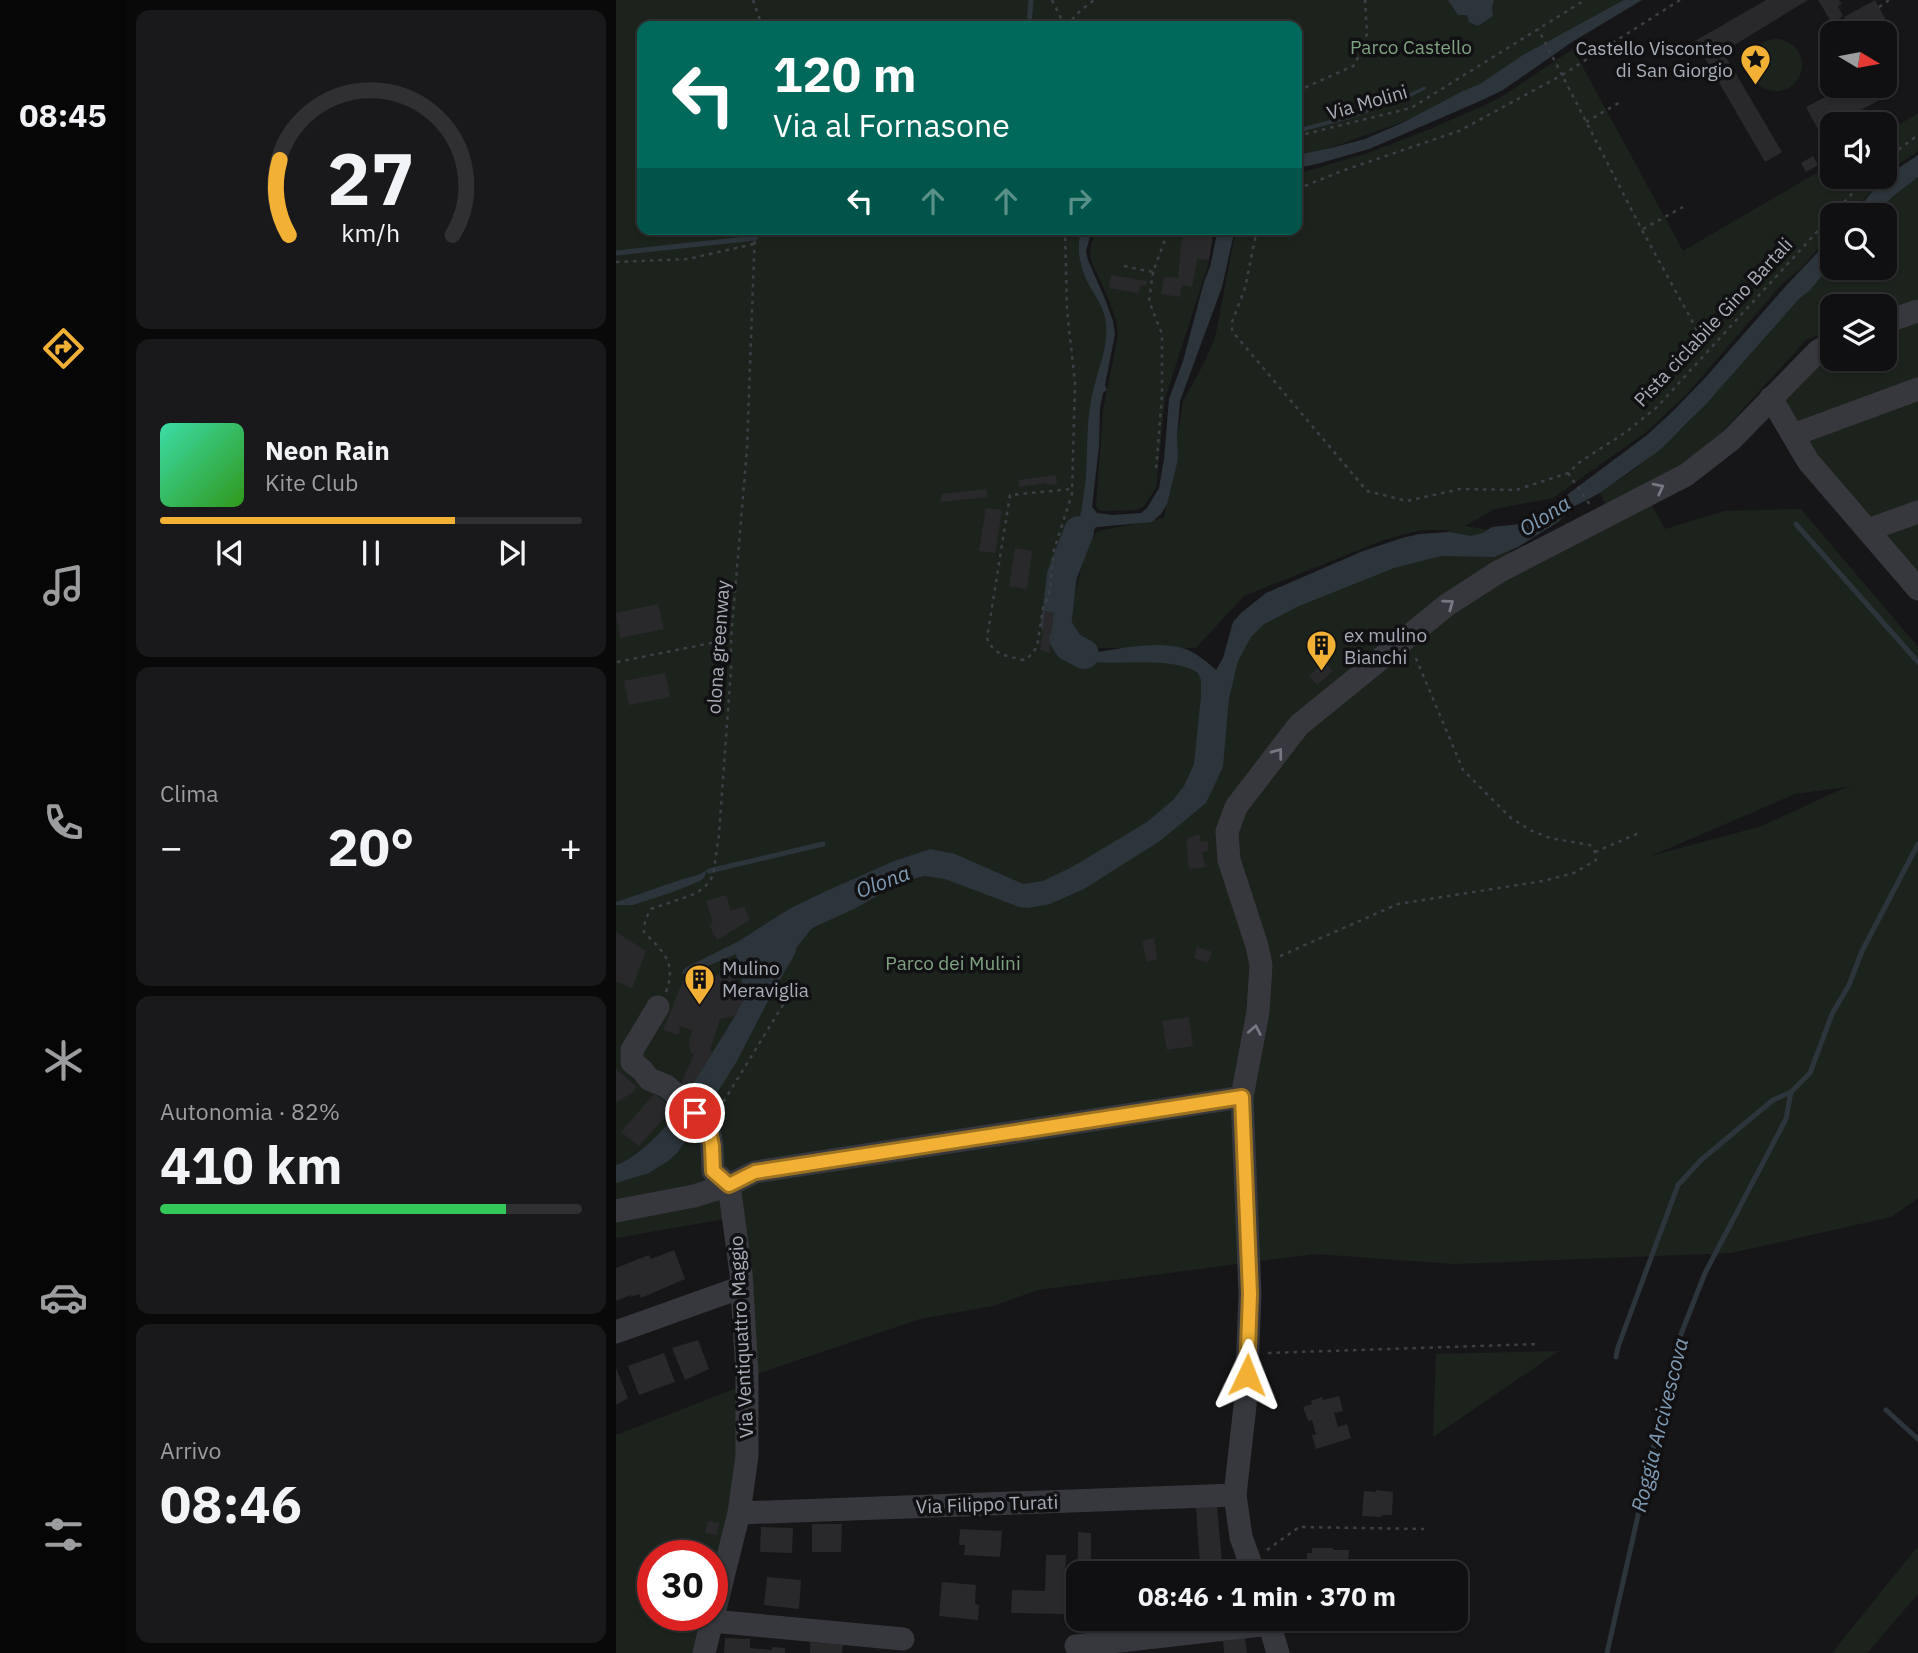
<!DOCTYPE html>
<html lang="it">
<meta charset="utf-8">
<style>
:root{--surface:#101012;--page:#19191b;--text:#f1f3f6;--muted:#9c9d9f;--line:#303032;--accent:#f2b134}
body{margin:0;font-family:"IBM Plex Sans",sans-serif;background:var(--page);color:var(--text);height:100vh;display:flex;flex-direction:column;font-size:26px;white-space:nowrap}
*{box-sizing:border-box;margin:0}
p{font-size:23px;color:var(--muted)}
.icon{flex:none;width:38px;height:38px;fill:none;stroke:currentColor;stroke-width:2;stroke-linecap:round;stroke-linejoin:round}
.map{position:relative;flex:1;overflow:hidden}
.panel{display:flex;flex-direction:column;gap:10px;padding:10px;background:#09090a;width:490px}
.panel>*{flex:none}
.hud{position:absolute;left:21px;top:21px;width:665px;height:214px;border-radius:14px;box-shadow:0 2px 5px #0004,0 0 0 2px var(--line);background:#00695c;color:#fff;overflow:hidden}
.needle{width:46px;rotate:100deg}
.buttons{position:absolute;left:1204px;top:21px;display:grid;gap:14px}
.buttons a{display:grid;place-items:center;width:77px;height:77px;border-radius:14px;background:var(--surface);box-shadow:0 2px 5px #0004,0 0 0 2px var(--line);font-size:35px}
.speed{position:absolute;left:21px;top:1540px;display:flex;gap:14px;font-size:35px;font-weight:700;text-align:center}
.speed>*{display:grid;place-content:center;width:91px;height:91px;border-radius:50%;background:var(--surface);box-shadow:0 2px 5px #0004,0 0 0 2px var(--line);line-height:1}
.speed .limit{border:10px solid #d22;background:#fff;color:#111}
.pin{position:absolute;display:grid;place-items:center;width:60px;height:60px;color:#fff;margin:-30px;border:4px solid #fff;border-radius:50%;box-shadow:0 2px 7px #0007}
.me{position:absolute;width:77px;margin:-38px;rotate:2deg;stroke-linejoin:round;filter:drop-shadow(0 0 5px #0008)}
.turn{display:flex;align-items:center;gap:24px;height:147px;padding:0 21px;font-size:32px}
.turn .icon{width:91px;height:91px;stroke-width:2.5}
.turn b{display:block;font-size:49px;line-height:60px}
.lanes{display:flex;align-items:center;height:66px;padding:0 21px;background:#0003;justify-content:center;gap:35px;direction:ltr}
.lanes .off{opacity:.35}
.big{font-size:52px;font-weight:700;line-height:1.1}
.panel .widget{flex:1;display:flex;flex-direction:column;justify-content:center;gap:10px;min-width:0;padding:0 24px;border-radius:14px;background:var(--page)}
.panel .dial{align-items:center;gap:0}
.dial svg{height:182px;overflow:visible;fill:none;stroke:var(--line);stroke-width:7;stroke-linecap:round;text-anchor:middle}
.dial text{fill:var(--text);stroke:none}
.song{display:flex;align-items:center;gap:21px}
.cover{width:84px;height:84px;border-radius:10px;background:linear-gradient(135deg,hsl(160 70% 55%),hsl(110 70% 35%))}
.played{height:7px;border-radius:4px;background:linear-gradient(90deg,var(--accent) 70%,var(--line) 70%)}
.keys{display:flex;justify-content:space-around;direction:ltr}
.heat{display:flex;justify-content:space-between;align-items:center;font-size:38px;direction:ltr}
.charge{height:10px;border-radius:5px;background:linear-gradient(90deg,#34c759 82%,var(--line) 0)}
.trip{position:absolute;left:450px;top:1561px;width:402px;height:70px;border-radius:14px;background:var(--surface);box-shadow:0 2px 5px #0004,0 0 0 2px var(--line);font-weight:700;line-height:70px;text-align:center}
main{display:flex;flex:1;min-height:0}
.dock{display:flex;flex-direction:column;width:126px;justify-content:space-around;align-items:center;background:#060607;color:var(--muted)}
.dock .icon{width:49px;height:49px}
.dock .on{color:var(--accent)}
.dock b{font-size:32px;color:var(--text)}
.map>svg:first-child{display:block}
</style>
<main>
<nav class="dock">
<b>08:45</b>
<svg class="icon on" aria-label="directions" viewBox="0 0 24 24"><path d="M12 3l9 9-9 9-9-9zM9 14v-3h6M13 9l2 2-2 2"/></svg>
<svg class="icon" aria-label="music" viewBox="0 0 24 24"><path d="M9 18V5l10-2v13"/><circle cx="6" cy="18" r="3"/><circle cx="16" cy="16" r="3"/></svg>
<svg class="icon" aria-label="phone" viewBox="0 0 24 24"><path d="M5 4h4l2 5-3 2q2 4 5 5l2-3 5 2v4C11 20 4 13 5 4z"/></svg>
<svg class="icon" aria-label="climate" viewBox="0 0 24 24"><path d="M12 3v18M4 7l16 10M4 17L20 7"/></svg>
<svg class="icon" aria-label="car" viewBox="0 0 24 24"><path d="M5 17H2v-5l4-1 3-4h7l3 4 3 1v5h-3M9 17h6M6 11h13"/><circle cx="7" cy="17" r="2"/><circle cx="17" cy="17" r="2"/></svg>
<svg class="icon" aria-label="filters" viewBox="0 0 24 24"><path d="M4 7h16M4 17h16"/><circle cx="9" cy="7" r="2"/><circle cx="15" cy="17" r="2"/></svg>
</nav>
<section class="panel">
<div class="widget dial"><svg viewBox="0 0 100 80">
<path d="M14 69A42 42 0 1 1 86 69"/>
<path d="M14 69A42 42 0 0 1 10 36" stroke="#f2b134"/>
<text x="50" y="56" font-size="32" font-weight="700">27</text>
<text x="50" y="72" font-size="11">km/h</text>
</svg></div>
<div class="widget">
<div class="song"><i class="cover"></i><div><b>Neon Rain</b><p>Kite Club</p></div></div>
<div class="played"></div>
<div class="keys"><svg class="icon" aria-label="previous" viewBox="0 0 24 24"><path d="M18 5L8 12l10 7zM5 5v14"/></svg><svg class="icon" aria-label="pause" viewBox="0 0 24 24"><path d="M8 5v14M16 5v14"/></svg><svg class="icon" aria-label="next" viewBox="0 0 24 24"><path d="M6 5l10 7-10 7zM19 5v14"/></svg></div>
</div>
<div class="widget"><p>Clima</p>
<div class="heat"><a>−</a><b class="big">20°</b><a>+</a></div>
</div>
<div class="widget"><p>Autonomia · 82%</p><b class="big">410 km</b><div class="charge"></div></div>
<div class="widget"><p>Arrivo</p><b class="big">08:46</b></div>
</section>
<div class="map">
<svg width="1302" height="1653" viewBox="0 0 1302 1653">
<rect width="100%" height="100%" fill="#161618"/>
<g fill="#1c231d" fill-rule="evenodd">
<path d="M0 0H1025L957 39 800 117 681 160V26H26V229H465L463 236 494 333 486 366 474 525 454 572 448 604 455 641 469 653 564 656 600 675 656 592 764 565 834 530H805L768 540 628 596 580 648H480L461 642 453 621 471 543 482 531 548 518 567 401 588 363 599 338 620 229H681V174L752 153 814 129 867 106 885 97 957 49 1067 251 1216 164V177H1269L1233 215H1216V233L1187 266 1166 284 1070 395 1029 433 937 498 879 509 849 526 886 532 902 567 1033 500 1049 529 1108 511 1185 509 1302 647V1198L1275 1217 1115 1253 838 1264 699 1254 422 1290 377 1306 304 1319 123 1380 109 1219 0 1238ZM1237 786 1228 788 1146 826 1035 856 1179 794Z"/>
<circle cx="1160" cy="65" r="26"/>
<polygon points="1302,113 1302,151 1277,168 1269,177 1269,133"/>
<polygon points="1302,177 1302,299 1269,311 1269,306 1216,306 1216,330 1190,340 1105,433 1068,466 992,510 984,493 1019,469 1069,426 1183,299 1216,265 1216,268 1269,268 1269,215 1259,215 1276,197"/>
<polygon points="479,229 597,229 592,265 549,399 540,488 528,506 521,510 484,511 480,506 487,410 502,336 500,320 491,295 475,261 474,251"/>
<polygon points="1302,319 1302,383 1181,428 1162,399 1216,352 1216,359 1269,359 1269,329"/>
<polygon points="1302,398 1302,503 1254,521 1199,457 1189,438"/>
<polygon points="1302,523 1302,572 1269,535"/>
<polygon points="943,1351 817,1437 820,1354"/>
<path d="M131 1384V1456L88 1653H0V1435ZM37 1556H96V1615H37Z"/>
<polygon points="1302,1546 1302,1594 1251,1653 1216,1653"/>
</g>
<g fill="#2c353c">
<polygon points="832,0 878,0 876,6 877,16 862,26 853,22 851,15 842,15"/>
<polygon points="1008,0 1026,0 956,42 887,90 862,102 753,149 701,164 681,168 681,155 715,148 749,139 786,123 847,91 864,84 907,55"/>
<polygon points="807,87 810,87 810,89 786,101 733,119 681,133 681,129 732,115 784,98"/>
<polygon points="1302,155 1302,177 1276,197 1259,215 1237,215 1255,193 1278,171"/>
<path d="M465 229H476L470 251 472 260 489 299 497 321 499 334 489 385 491 390 487 393 484 408 483 446 476 507 481 513 496 515 525 513 531 508 543 488 548 459 553 399 567 361 588 282 594 267 602 229H619L606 287 564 401 561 438 562 459 551 504 545 514 536 522 481 527 469 537 462 553 451 621 452 632 454 637 467 649 475 652H483C509 647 548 640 572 650 583 655 591 662 600 670L607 658 617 622 625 613 650 593 747 551 786 538 803 534 834 532 855 536 867 533 876 527 905 524 919 518 932 509 1031 435 1055 413 1089 378 1169 287 1216 237V264L1194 290 1183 299 1091 403 1045 449 984 493 957 507 942 522 902 547 878 557 825 556 778 568 683 606 648 624 635 637 622 661 613 698 607 767 590 803 544 841 468 889 434 904 412 908 403 907 329 879 309 876 300 878 287 881 240 908 196 928 181 947 179 954 154 997 121 1061 79 1128 61 1153 52 1161 33 1173 0 1183V1165C21 1159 52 1126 66 1107 69 1103 70 1097 72 1092L119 1016 130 992 127 987 120 954 87 968H84L83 970H75L72 976 66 973 69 968 123 941 173 909 208 892 278 861 314 849 339 854 407 884 427 881 456 867 531 822 557 800 568 786 578 764 585 696V680L582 673C547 650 472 675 447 652 433 639 447 567 453 548 456 536 462 525 465 513 467 504 467 495 469 486 472 460 470 432 474 407 477 379 493 351 490 324 489 311 482 300 476 290 464 270 460 252 465 229Z"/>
<polygon points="91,870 88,878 84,881 57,892 17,905 0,905 0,902 67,879 82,875"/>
</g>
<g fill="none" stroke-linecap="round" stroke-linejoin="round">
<g stroke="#2c353c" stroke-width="5">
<polyline points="413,26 415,0"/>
<polyline points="0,253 139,238 144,229"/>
<polyline points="1180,524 1302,662"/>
<polyline points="93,871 207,844"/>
<polyline points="1000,1357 1002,1347 1062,1185 1085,1160 1157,1100 1175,1092 1194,1073 1216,1014 1233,985 1246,951 1302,844"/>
<polyline points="1270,1410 1302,1439"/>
<polyline points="991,1653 1060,1347 1089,1273 1170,1119 1175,1092"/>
</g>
<polyline stroke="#2c353c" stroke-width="30" points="463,531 446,575 440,625 453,646 468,654"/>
</g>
<g fill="#29292c">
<polygon points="1150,0 1192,0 1107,52 1166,152 1149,162 1079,41"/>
<polygon points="1202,0 1223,0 1226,4 1222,6 1227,16 1216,23"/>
<polygon points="1259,0 1271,22 1251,33 1237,33 1228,17"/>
<polygon points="1269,66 1282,90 1219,124 1216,124 1204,133 1190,107 1230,86 1269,86"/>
<polygon points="1197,156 1202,165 1190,172 1185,163"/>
<polygon points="567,229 598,229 593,260 581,259 576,287 566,285 564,297 545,294 548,277 562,278"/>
<polygon points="495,275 531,281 530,286 524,285 523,293 493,288"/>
<polygon points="440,475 441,484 431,485 431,483 403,487 402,480"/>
<polygon points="370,489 371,497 325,502 325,494"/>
<polygon points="370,508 386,510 379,553 363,551"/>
<polygon points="399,548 416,551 411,589 393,586"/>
<polygon points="42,604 48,629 4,638 0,613"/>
<polygon points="429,611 438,613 435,635 433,634 434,653 424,650"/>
<polygon points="709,662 717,671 701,685 693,676"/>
<polygon points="49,673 54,697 13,705 8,681"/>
<polygon points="583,834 585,842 592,841 592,851 586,852 589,867 573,869 570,839"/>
<polygon points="110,895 115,911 128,906 134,920 101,940 93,925 97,922 90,901"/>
<polygon points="0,932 30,951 16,988 0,981"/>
<polygon points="538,938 541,959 531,962 526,941"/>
<polygon points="581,947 596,952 592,963 578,958"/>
<polygon points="75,970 94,979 107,972 121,980 109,984 115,986 113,992 131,992 119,1016 104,1019 94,1050 96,1053 72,1092 63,1088 78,1054 74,1052 73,1040 76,1030 64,1026 63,1035 47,1030 67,981"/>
<polygon points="573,1017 577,1046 551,1050 546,1021"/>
<polygon points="0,1069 21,1087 17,1092 0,1103"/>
<polygon points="38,1094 57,1108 23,1146 5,1132"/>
<polygon points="58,1250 69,1279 25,1298 23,1294 15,1297 15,1295 0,1301 0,1268 33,1255 35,1259"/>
<polygon points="82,1340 93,1369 69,1380 56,1348"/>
<polygon points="48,1353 59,1382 23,1395 12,1366"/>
<polygon points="0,1368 12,1398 0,1405"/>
<polygon points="723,1396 727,1411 718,1413 722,1427 731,1424 735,1438 700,1449 696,1435 700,1434 696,1420 692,1421 687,1407 696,1404 695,1401 706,1397 707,1400"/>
<polygon points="760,1490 777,1492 776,1515 766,1515 766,1517 746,1516 748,1491 760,1492"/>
<polygon points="601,1506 606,1563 584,1565 580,1508"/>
<polygon points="92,1521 103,1523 101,1535 89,1533"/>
<polygon points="196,1524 226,1524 225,1552 196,1552"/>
<polygon points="145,1527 177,1528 176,1553 144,1552"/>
<polygon points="344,1529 386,1531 384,1557 348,1555 349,1545 343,1545"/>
<polygon points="462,1532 475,1533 475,1565 462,1565"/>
<polygon points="696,1548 717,1548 717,1550 733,1550 731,1573 691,1572 691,1553 696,1553"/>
<polygon points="430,1555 450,1555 448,1614 395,1613 396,1590 429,1591"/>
<polygon points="151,1577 185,1580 183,1609 148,1605"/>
<polygon points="326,1582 360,1585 359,1604 363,1605 362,1620 323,1616"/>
<polygon points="109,1638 134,1639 134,1648 156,1650 156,1647 169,1648 169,1653 108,1653"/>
<polygon points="629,1638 631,1653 608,1653 607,1641"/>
<polygon points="194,1642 227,1645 226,1653 194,1653"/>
</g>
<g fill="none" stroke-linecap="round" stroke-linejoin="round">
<g stroke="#3d3f44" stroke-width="2.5" stroke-dasharray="3.5 5" stroke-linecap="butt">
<polyline points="137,0 146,26"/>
<polyline points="436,0 449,26"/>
<polyline points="1064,0 946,75 1026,230 1092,350"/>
<polyline points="1263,7 1273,0"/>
<polyline points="450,26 464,11 478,0"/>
<polyline points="681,90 688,88 739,65 751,34 749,0"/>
<polyline points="970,122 1006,101"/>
<polyline points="681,136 795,108 969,0"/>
<polyline points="1269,160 1302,135"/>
<polyline points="681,189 726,171 843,131 946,75 922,29"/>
<path d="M449 229 451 310 459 383 456 494 438 550 433 595 427 608 421 647 412 658 408 660C391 656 377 655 371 638L394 495 456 489"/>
<polyline points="641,229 629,288 616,322 616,331 751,491 791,501 844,489 900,490 952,473 964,462 1010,432 1040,408 1251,177"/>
<polyline points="1027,229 1067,207"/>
<polyline points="139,236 173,229"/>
<polyline points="0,262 72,259 138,244"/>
<polyline points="508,266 537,272 553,229"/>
<polyline points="537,272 533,301 546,334 546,395 540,471"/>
<polyline points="952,473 974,505"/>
<polyline points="1,662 115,639"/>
<polyline points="979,852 1023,833"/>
<polyline points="664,956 782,904 927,881 958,873 980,860 979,852 974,845 934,838 914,830 895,818 847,770 799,656"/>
<path d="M50 992C61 962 47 952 28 932L29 920 35 909 76 895 88 888 97 876 103 834 115 669V639L131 449 139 229"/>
<polyline points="103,1109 181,982"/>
<polyline points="652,1353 923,1344"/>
<polyline points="651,1550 683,1527 808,1529"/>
</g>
<g stroke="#37383d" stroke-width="23">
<polyline points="1269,322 1302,311"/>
<polyline points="1155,398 1192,461 1302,589"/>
<polyline points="1177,435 1302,389"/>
<polyline points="1252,530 1302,512"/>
<polyline points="42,1007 16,1050 16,1062 26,1070 33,1079 50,1086 66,1099 92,1126 96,1146 97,1171 113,1185"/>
<polyline points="0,1211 78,1196 113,1185 139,1172 626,1097"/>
<polyline points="0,1332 126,1287"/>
<polyline points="123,1513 619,1495"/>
<polyline points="638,1573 625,1537 619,1495 630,1397 634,1294 626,1097 642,1012 645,965 641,946 613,860 611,832 620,807 683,725 831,605 882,572 1070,475 1115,440 1202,351 1216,343"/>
<polyline points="652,1619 662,1653"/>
<polyline points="96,1621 287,1639"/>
<polyline points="460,1646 654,1624"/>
<polyline points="88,1653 123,1513 131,1456 131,1374 125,1273 113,1185"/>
</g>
</g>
<defs><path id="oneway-chevron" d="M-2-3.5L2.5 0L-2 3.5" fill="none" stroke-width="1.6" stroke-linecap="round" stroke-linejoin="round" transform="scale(1.75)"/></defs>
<g stroke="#757881">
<use href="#oneway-chevron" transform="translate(1043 488) rotate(-27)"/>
<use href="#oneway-chevron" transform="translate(833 604) rotate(-36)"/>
<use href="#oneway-chevron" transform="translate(662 753) rotate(-53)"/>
<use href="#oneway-chevron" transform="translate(639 1030) rotate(-79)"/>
</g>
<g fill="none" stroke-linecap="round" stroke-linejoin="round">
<defs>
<polyline id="route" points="79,1113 92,1126 96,1146 97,1171 113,1185 139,1172 626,1097 634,1294 631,1375"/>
</defs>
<use href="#route" stroke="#9d7322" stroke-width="18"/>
<use href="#route" stroke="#f2b134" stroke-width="12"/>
</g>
<defs>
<symbol id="sight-pin" viewBox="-11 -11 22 30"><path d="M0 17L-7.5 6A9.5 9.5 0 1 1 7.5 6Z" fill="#f2b134" stroke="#111113"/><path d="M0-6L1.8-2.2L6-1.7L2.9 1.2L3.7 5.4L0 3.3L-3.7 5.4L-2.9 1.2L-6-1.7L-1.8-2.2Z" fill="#111"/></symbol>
<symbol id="building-pin" viewBox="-11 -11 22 30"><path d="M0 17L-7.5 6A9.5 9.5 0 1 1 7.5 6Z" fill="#f2b134" stroke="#111113"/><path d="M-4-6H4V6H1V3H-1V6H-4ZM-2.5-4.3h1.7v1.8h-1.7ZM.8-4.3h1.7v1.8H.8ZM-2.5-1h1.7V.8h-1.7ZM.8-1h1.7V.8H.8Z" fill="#111"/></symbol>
</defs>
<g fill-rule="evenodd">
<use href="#sight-pin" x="1122" y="42" width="35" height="47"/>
<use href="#building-pin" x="688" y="628" width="35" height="47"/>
<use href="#building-pin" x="66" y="962" width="35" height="47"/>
</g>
<g text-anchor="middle" stroke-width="7" stroke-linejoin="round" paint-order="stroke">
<g font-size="19" fill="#7fa381" stroke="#111113">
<text x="795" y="54">Parco Castello</text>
<text x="337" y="970">Parco dei Mulini</text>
</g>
<g font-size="19" fill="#a8adb8" stroke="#111113" text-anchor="start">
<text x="1117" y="55" text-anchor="end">Castello Visconteo<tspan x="1117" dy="22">di San Giorgio</tspan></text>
<text x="728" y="642">ex mulino<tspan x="728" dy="22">Bianchi</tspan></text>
<text x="106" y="975">Mulino<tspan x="106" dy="22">Meraviglia</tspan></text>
</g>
<g font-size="19" fill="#a8adb8" stroke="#111113">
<text transform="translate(751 102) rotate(-16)" y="7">Via Molini</text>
<text transform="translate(1097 322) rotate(-47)" y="7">Pista ciclabile Gino Bartali</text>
<text transform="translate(102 647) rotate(-86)" y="7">olona greenway</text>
<text transform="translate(125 1337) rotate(-93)" y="7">Via Ventiquattro Maggio</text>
<text transform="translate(371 1504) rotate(-2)" y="7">Via Filippo Turati</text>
</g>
<g font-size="21" font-style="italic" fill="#7f9bb3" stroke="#111113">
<text transform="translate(929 516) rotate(-33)" y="7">Olona</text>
<text transform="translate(267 882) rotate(-21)" y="7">Olona</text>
<text transform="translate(1044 1425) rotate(-76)" y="7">Roggia Arcivescova</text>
</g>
</g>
</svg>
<div class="buttons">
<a><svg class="needle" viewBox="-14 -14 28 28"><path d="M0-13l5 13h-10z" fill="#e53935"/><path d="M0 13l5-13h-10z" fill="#9c9d9f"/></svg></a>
<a><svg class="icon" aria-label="sound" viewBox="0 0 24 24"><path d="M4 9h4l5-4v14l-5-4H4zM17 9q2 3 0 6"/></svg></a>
<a><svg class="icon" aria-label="search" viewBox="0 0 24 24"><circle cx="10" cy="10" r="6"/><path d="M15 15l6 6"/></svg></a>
<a><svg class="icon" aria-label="layers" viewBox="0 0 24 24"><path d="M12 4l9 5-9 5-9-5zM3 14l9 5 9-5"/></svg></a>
</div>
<div class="speed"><div class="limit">30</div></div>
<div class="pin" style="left:79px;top:1113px;background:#d93025"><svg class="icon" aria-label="arrive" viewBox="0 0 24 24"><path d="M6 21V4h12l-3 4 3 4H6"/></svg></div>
<svg class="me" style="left:631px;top:1375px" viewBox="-20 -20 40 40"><path d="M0-17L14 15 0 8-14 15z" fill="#f2b134" stroke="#fff" stroke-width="4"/></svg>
<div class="trip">08:46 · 1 min · 370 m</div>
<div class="hud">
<div class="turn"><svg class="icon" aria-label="left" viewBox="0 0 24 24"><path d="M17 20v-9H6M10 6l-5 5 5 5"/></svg><div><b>120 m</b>Via al Fornasone</div></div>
<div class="lanes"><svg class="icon" aria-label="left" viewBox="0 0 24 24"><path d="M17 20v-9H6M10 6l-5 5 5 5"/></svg><svg class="icon off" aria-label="ahead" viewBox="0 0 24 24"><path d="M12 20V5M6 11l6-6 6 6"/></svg><svg class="icon off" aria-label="ahead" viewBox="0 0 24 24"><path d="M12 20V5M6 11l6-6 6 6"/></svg><svg class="icon off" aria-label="right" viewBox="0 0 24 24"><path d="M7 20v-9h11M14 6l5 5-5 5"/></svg></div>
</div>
</div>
</main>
